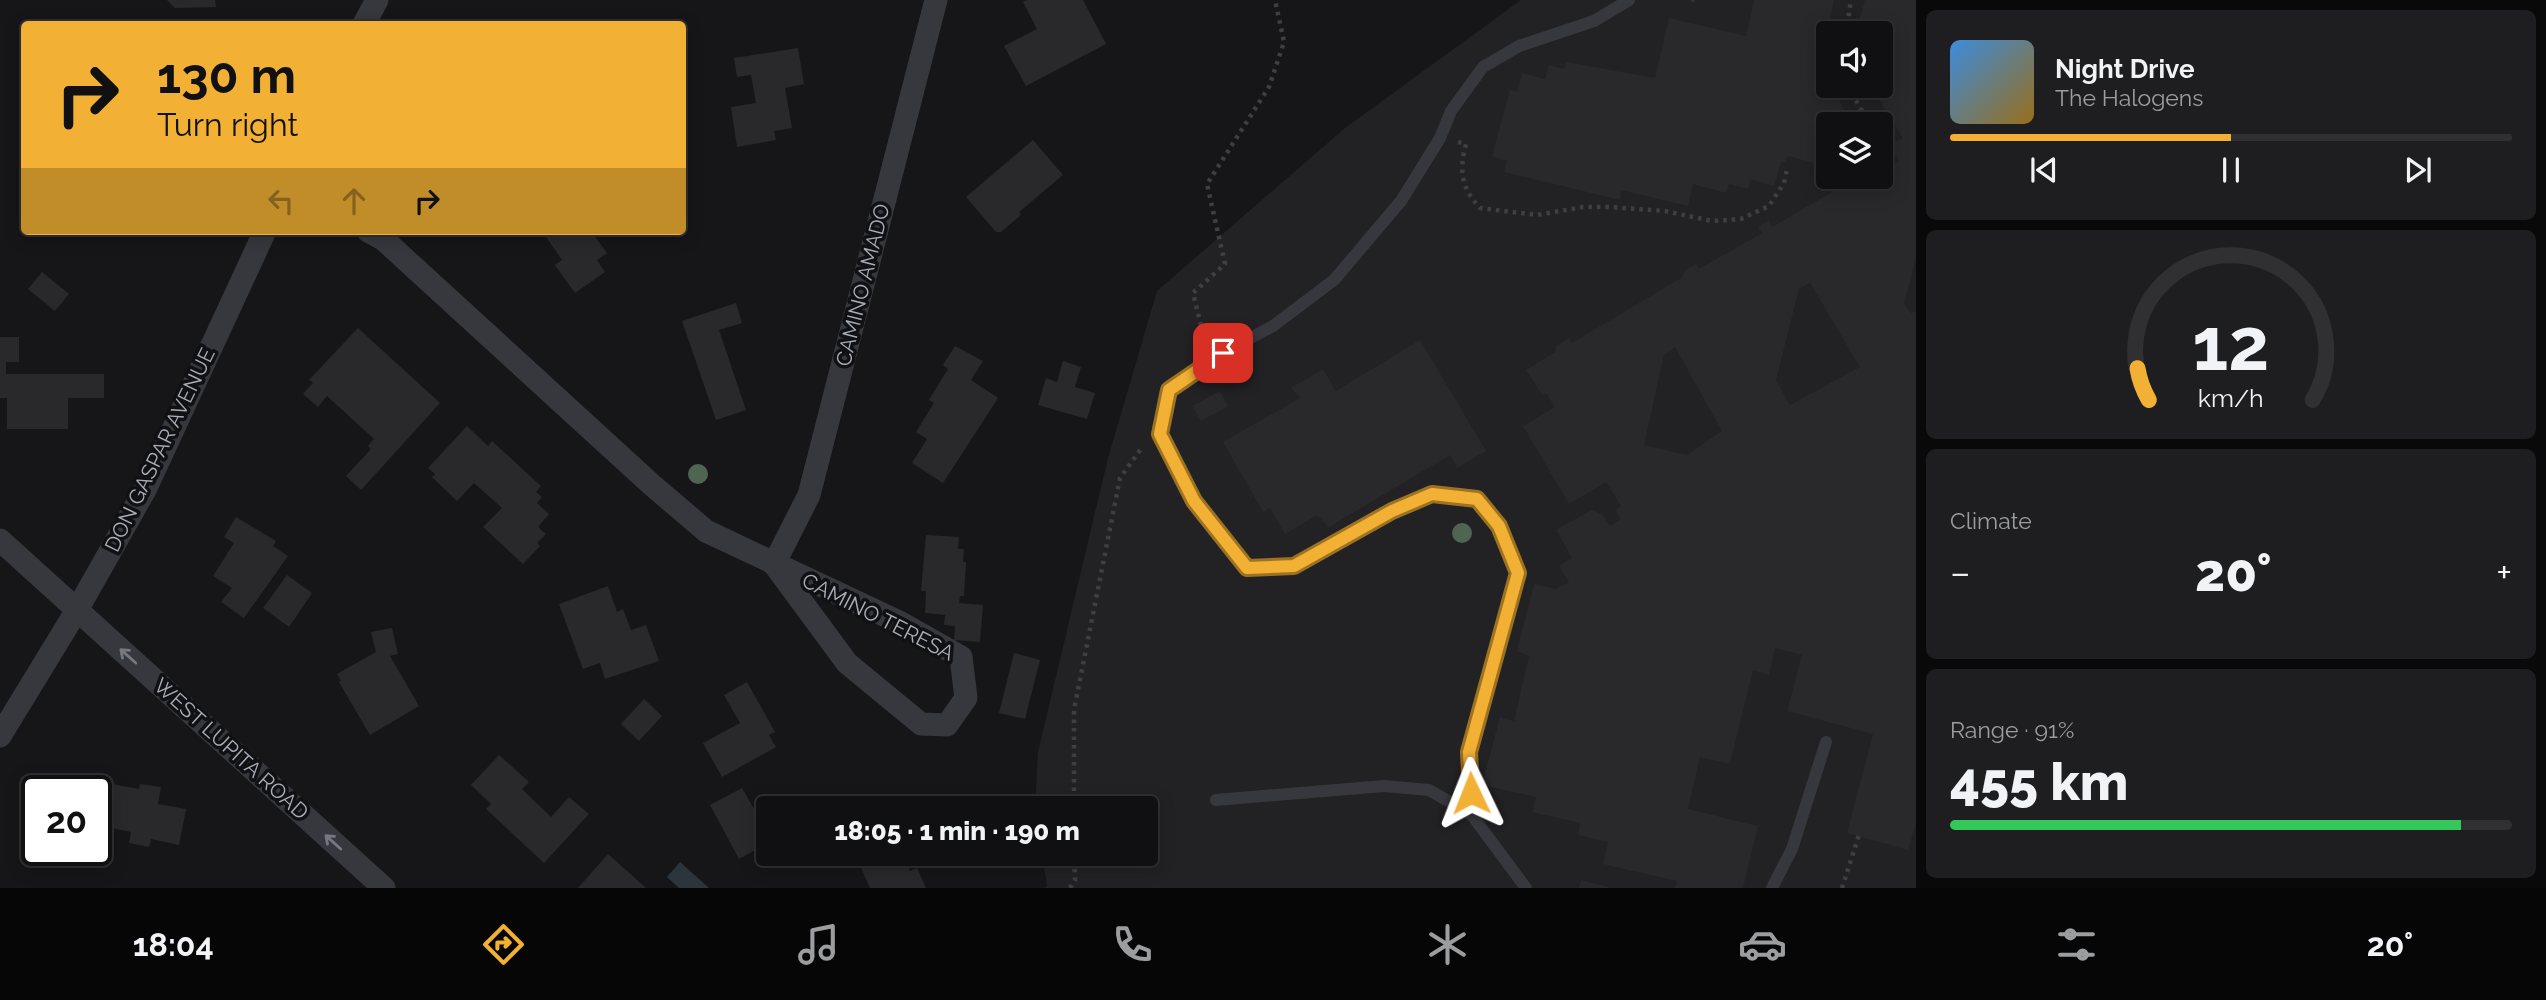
<!DOCTYPE html>
<meta charset="utf-8">
<style>
:root{--surface:#101012;--page:#1e1e20;--text:#f1f3f6;--muted:#9c9d9f;--line:#303032;--accent:#f2b134}
body{margin:0;font-family:Raleway,sans-serif;background:var(--page);color:var(--text);height:100vh;display:flex;flex-direction:column;font-size:26px;white-space:nowrap}
*{box-sizing:border-box;margin:0}
p{font-size:23px;color:var(--muted)}
.icon{flex:none;width:38px;height:38px;fill:none;stroke:currentColor;stroke-width:2;stroke-linecap:round;stroke-linejoin:round}
.map{position:relative;flex:1;overflow:hidden}
.details{display:flex;flex-direction:column;gap:10px;padding:10px;background:#09090a;width:630px}
.details>*{flex:none}
.hud{position:absolute;left:21px;top:21px;width:665px;height:214px;border-radius:7px;box-shadow:0 4px 18px #0003,0 0 0 2px var(--line);background:#f2b134;color:#111;overflow:hidden}
.controls{position:absolute;left:1816px;top:21px;display:grid;gap:14px}
.controls a{display:grid;place-items:center;width:77px;height:77px;border-radius:7px;background:var(--surface);box-shadow:0 4px 18px #0003,0 0 0 2px var(--line);font-size:35px}
.speed{position:absolute;left:21px;top:775px;display:flex;gap:14px;font-size:35px;font-weight:700;text-align:center}
.speed>*{display:grid;place-content:center;width:91px;height:91px;border-radius:50%;background:var(--surface);box-shadow:0 4px 18px #0003,0 0 0 2px var(--line);line-height:1}
.speed .limit{border:4px solid #111;border-radius:10px;background:#fff;color:#111}
.pin{position:absolute;display:grid;place-items:center;width:60px;height:60px;color:#fff;margin:-30px;border-radius:14px;box-shadow:0 4px 10px #0006}
.me{position:absolute;width:77px;margin:-38px;rotate:358deg;stroke-linejoin:round;filter:drop-shadow(0 0 5px #0008)}
.turn{display:flex;align-items:center;gap:24px;height:147px;padding:0 21px;font-size:32px}
.turn .icon{width:91px;height:91px;stroke-width:2.5}
.turn b{display:block;font-size:49px;line-height:60px}
.lanes{display:flex;align-items:center;height:66px;padding:0 21px;background:#0003;justify-content:center;gap:35px;direction:ltr}
.lanes .off{opacity:.35}
.big{font-size:52px;font-weight:800;line-height:1.1}
.details .card{flex:1;display:flex;flex-direction:column;justify-content:center;gap:10px;min-width:0;padding:0 24px;border-radius:10px;background:var(--page)}
.details .dial{align-items:center;gap:0}
.dial svg{height:182px;overflow:visible;fill:none;stroke:var(--line);stroke-width:7;stroke-linecap:round;text-anchor:middle}
.dial text{fill:var(--text);stroke:none}
.song{display:flex;align-items:center;gap:21px}
.cover{width:84px;height:84px;border-radius:10px;background:linear-gradient(135deg,hsl(210 70% 55%),hsl(40 70% 35%))}
.played{height:7px;border-radius:4px;background:linear-gradient(90deg,var(--accent) 50%,var(--line) 50%)}
.keys{display:flex;justify-content:space-around;direction:ltr}
.heat{display:flex;justify-content:space-between;align-items:center;font-size:38px;direction:ltr}
.charge{height:10px;border-radius:5px;background:linear-gradient(90deg,#34c759 91%,var(--line) 0)}
.trip{position:absolute;left:756px;top:796px;width:402px;height:70px;border-radius:7px;background:var(--surface);box-shadow:0 4px 18px #0003,0 0 0 2px var(--line);font-weight:800;line-height:70px;text-align:center}
.menu{display:flex;height:112px;justify-content:space-around;align-items:center;background:#060607;color:var(--muted)}
.menu .icon{width:49px;height:49px}
.menu .current{color:var(--accent)}
.menu b{font-size:32px;color:var(--text)}
main{display:flex;flex:1;min-height:0}
.map>svg:first-child{display:block}
</style>
<main>
<div class="map">
<svg width="1916" height="888" viewBox="0 0 1916 888">
<rect width="100%" height="100%" fill="#161618"/>
<path fill="#222225" fill-rule="evenodd" d="M1521 0H1916V888H1044L1047 886 1042 854H1146V808H1035L1038 752 1108 458 1157 291 1345 128ZM1829 33H1881V86H1829ZM1829 124H1881V177H1829Z"/>
<polygon fill="#2c353c" points="680,862 709,888 679,888 667,877"/>
<g fill="#29292c" fill-rule="evenodd">
<polygon points="167,0 215,0 216,7 175,8"/>
<polygon points="1027,0 1083,0 1106,44 1026,86 1004,46 1037,29 1023,2"/>
<polygon points="1754,0 1834,0 1816,84 1832,87 1852,124 1829,124 1829,174 1824,166 1788,156 1785,162 1781,162 1774,186 1750,179 1748,189 1729,184 1726,193 1693,184 1688,206 1621,190 1620,200 1504,172 1507,161 1492,156 1510,90 1517,92 1522,73 1545,79 1549,65 1564,69 1566,62 1655,78 1669,18 1746,36"/>
<path d="M1865 0H1916V258L1904 304 1911 313 1916 311V823L1908 850 1847 833 1873 734 1787 711 1802 655 1775 648 1769 675 1753 670 1730 764 1700 757 1688 809 1758 826 1743 888H1675L1677 881 1603 864 1608 842 1578 835 1580 823 1532 812 1536 797 1482 785 1500 717 1514 721 1529 656 1517 651 1534 584 1556 589 1569 582 1559 566 1572 558 1556 530 1591 510 1602 514 1610 526 1621 519 1615 510 1621 506 1606 482 1569 504 1523 426 1555 407 1546 393 1542 395 1526 370 1555 352 1556 346 1569 338 1572 343 1681 278 1685 270 1696 264 1699 269 1762 233 1758 227 1769 220 1772 227 1837 189 1830 177H1881V170L1899 161 1890 145 1903 138 1870 86H1881V33H1857L1856 31ZM1810 283 1860 367 1790 405 1776 380 1799 289ZM1675 347 1722 431 1687 455 1644 445 1664 355Z"/>
<polygon points="798,48 804,84 785,88 792,128 774,131 776,140 737,147 731,107 756,103 751,75 737,77 734,58"/>
<polygon points="1033,140 1063,175 1019,212 1021,215 1001,232 996,232 966,197"/>
<polygon points="542,231 591,231 607,253 597,260 605,272 575,293 555,265 562,260"/>
<polygon points="42,272 69,294 55,311 28,289"/>
<polygon points="736,303 742,323 719,330 746,410 716,420 682,321"/>
<polygon points="358,328 440,403 361,490 346,476 371,449 368,446 374,439 327,396 318,407 303,394 313,383 309,380"/>
<polygon points="0,337 19,337 19,362 6,362 6,374 104,374 104,398 68,398 68,429 7,429 7,398 0,398"/>
<polygon points="1420,340 1486,451 1457,468 1450,455 1329,527 1317,515 1285,534 1270,508 1263,512 1223,442 1300,398 1291,388 1323,369 1336,391"/>
<polygon points="955,346 983,361 971,380 998,398 943,483 912,463 927,439 916,432 934,403 929,400 948,369 943,365"/>
<polygon points="1063,361 1081,367 1075,387 1095,393 1087,419 1038,405 1046,378 1057,382"/>
<polygon points="1220,391 1228,406 1201,421 1192,406"/>
<polygon points="467,426 488,446 492,441 541,486 536,492 542,497 537,503 549,514 538,527 546,534 537,543 540,546 523,564 483,527 502,508 474,483 457,501 432,477 435,474 428,468"/>
<polygon points="236,517 276,541 273,546 288,556 244,618 221,602 232,588 213,576 234,543 224,537"/>
<polygon points="926,535 959,537 958,549 964,549 963,562 966,562 964,596 960,596 959,603 983,605 980,642 954,640 955,626 944,625 945,615 925,613 926,591 921,591"/>
<polygon points="287,575 312,593 289,627 263,608"/>
<polygon points="608,586 617,612 623,609 631,630 646,625 659,661 605,679 600,663 583,669 559,604"/>
<polygon points="392,628 398,654 390,656 419,706 370,735 339,682 341,681 337,674 376,652 371,632"/>
<polygon points="1014,653 1040,660 1025,719 999,713"/>
<polygon points="747,682 775,732 769,735 776,747 722,777 703,743 740,723 724,695"/>
<polygon points="644,699 662,716 639,741 621,724"/>
<polygon points="499,755 529,782 522,789 551,817 569,797 589,814 544,863 486,809 491,804 471,785"/>
<polygon points="86,779 139,789 140,784 161,787 158,804 186,809 179,845 151,839 149,847 129,843 131,832 96,825 96,791 84,791"/>
<polygon points="742,788 757,814 778,802 782,808 768,808 768,843 739,859 710,805"/>
<polygon points="35,818 37,818 37,843 31,841"/>
<polygon points="59,850 75,850 73,865 57,862"/>
<polygon points="608,854 646,888 578,888"/>
<polygon points="855,854 902,854 910,871 917,868 926,888 870,888"/>
<polygon points="1581,880 1608,887 1608,888 1579,888"/>
</g>
<g fill="none" stroke-linecap="round" stroke-linejoin="round">
<g stroke="#3d3f44" stroke-width="4.5" stroke-dasharray="3.5 5" stroke-linecap="butt">
<polyline points="1692,1 1693,0"/>
<polyline points="1846,33 1851,0"/>
<polyline points="1847,86 1870,124"/>
<path d="M1458 142 1466 144C1459 170 1461 188 1480 208L1537 215 1583 207H1609L1665 211 1712 221 1741 219 1769 206 1784 183 1787 169"/>
<polyline points="1205,342 1193,293 1225,264 1207,184 1269,87 1284,42 1275,0"/>
<polyline points="1074,808 1074,710 1120,478 1143,446"/>
<polyline points="1070,888 1075,880 1074,854"/>
<polyline points="1842,888 1859,835"/>
</g>
<g stroke="#37383d" stroke-width="12">
<polyline points="1216,800 1384,786 1429,790 1471,814 1526,888"/>
<polyline points="1471,814 1469,752 1518,573 1499,526 1477,499 1432,494 1392,511 1294,566 1247,568 1194,501 1160,434 1169,390 1223,353 1273,326 1334,280 1401,201 1440,138 1451,111 1483,67 1519,46 1594,21 1629,0"/>
<polyline points="1772,888 1792,849 1826,742"/>
</g>
<g stroke="#37383d" stroke-width="23">
<polyline points="364,24 377,0"/>
<polyline points="368,231 383,239 652,485 706,531 901,623 961,657 966,698 947,725 921,724 847,663 774,564"/>
<polyline points="0,540 384,888"/>
<polyline points="774,564 809,495 936,0"/>
<polyline points="0,736 77,610 146,488 265,231"/>
</g>
</g>
<g fill="#506452">
<circle cx="698" cy="474" r="10"/>
<circle cx="1462" cy="533" r="10"/>
</g>
<defs><path id="oneway-shaft" d="M-6 0H5M1.5-3L5.5 0L1.5 3" fill="none" stroke-width="1.6" stroke-linecap="round" stroke-linejoin="round" transform="scale(1.75)"/></defs>
<g stroke="#757881">
<use href="#oneway-shaft" transform="translate(128 656) rotate(-138)"/>
<use href="#oneway-shaft" transform="translate(333 842) rotate(-138)"/>
</g>
<g fill="none" stroke-linecap="round" stroke-linejoin="round">
<defs>
<polyline id="route" points="1223,353 1169,390 1160,434 1194,501 1247,568 1294,566 1392,511 1432,494 1477,499 1499,526 1518,573 1469,752 1471,793"/>
</defs>
<use href="#route" stroke="#9d7322" stroke-width="18"/>
<use href="#route" stroke="#f2b134" stroke-width="12"/>
</g>
<g text-anchor="middle" stroke-width="7" stroke-linejoin="round" paint-order="stroke">
<g font-size="21" fill="#a8adb8" stroke="#111113">
<text transform="translate(863 285) rotate(-76)" y="7">CAMINO AMADO</text>
<text transform="translate(160 450) rotate(-64)" y="7">DON GASPAR AVENUE</text>
<text transform="translate(878 617) rotate(27)" y="7">CAMINO TERESA</text>
<text transform="translate(231 749) rotate(42)" y="7">WEST LUPITA ROAD</text>
</g>
</g>
</svg>
<div class="controls">
<a><svg class="icon" aria-label="sound" viewBox="0 0 24 24"><path d="M4 9h4l5-4v14l-5-4H4zM17 9q2 3 0 6"/></svg></a>
<a><svg class="icon" aria-label="layers" viewBox="0 0 24 24"><path d="M12 4l9 5-9 5-9-5zM3 14l9 5 9-5"/></svg></a>
</div>
<div class="speed"><div class="limit">20</div></div>
<div class="pin" style="left:1223px;top:353px;background:#d93025"><svg class="icon" aria-label="arrive" viewBox="0 0 24 24"><path d="M6 21V4h12l-3 4 3 4H6"/></svg></div>
<svg class="me" style="left:1471px;top:793px" viewBox="-20 -20 40 40"><path d="M0-17L14 15 0 8-14 15z" fill="#f2b134" stroke="#fff" stroke-width="4"/></svg>
<div class="trip">18:05 · 1 min · 190 m</div>
<div class="hud">
<div class="turn"><svg class="icon" aria-label="right" viewBox="0 0 24 24"><path d="M7 20v-9h11M14 6l5 5-5 5"/></svg><div><b>130 m</b>Turn right</div></div>
<div class="lanes"><svg class="icon off" aria-label="left" viewBox="0 0 24 24"><path d="M17 20v-9H6M10 6l-5 5 5 5"/></svg><svg class="icon off" aria-label="ahead" viewBox="0 0 24 24"><path d="M12 20V5M6 11l6-6 6 6"/></svg><svg class="icon" aria-label="right" viewBox="0 0 24 24"><path d="M7 20v-9h11M14 6l5 5-5 5"/></svg></div>
</div>
</div>
<section class="details">
<div class="card">
<div class="song"><i class="cover"></i><div><b>Night Drive</b><p>The Halogens</p></div></div>
<div class="played"></div>
<div class="keys"><svg class="icon" aria-label="previous" viewBox="0 0 24 24"><path d="M18 5L8 12l10 7zM5 5v14"/></svg><svg class="icon" aria-label="pause" viewBox="0 0 24 24"><path d="M8 5v14M16 5v14"/></svg><svg class="icon" aria-label="next" viewBox="0 0 24 24"><path d="M6 5l10 7-10 7zM19 5v14"/></svg></div>
</div>
<div class="card dial"><svg viewBox="0 0 100 80">
<path d="M14 69A42 42 0 1 1 86 69"/>
<path d="M14 69A42 42 0 0 1 9 55" stroke="#f2b134"/>
<text x="50" y="56" font-size="32" font-weight="700">12</text>
<text x="50" y="72" font-size="11">km/h</text>
</svg></div>
<div class="card"><p>Climate</p>
<div class="heat"><a>−</a><b class="big">20°</b><a>+</a></div>
</div>
<div class="card"><p>Range · 91%</p><b class="big">455 km</b><div class="charge"></div></div>
</section>
</main>
<nav class="menu">
<b>18:04</b>
<svg class="icon current" aria-label="directions" viewBox="0 0 24 24"><path d="M12 3l9 9-9 9-9-9zM9 14v-3h6M13 9l2 2-2 2"/></svg>
<svg class="icon" aria-label="music" viewBox="0 0 24 24"><path d="M9 18V5l10-2v13"/><circle cx="6" cy="18" r="3"/><circle cx="16" cy="16" r="3"/></svg>
<svg class="icon" aria-label="phone" viewBox="0 0 24 24"><path d="M5 4h4l2 5-3 2q2 4 5 5l2-3 5 2v4C11 20 4 13 5 4z"/></svg>
<svg class="icon" aria-label="climate" viewBox="0 0 24 24"><path d="M12 3v18M4 7l16 10M4 17L20 7"/></svg>
<svg class="icon" aria-label="car" viewBox="0 0 24 24"><path d="M5 17H2v-5l4-1 3-4h7l3 4 3 1v5h-3M9 17h6M6 11h13"/><circle cx="7" cy="17" r="2"/><circle cx="17" cy="17" r="2"/></svg>
<svg class="icon" aria-label="filters" viewBox="0 0 24 24"><path d="M4 7h16M4 17h16"/><circle cx="9" cy="7" r="2"/><circle cx="15" cy="17" r="2"/></svg>
<b>20°</b>
</nav>
